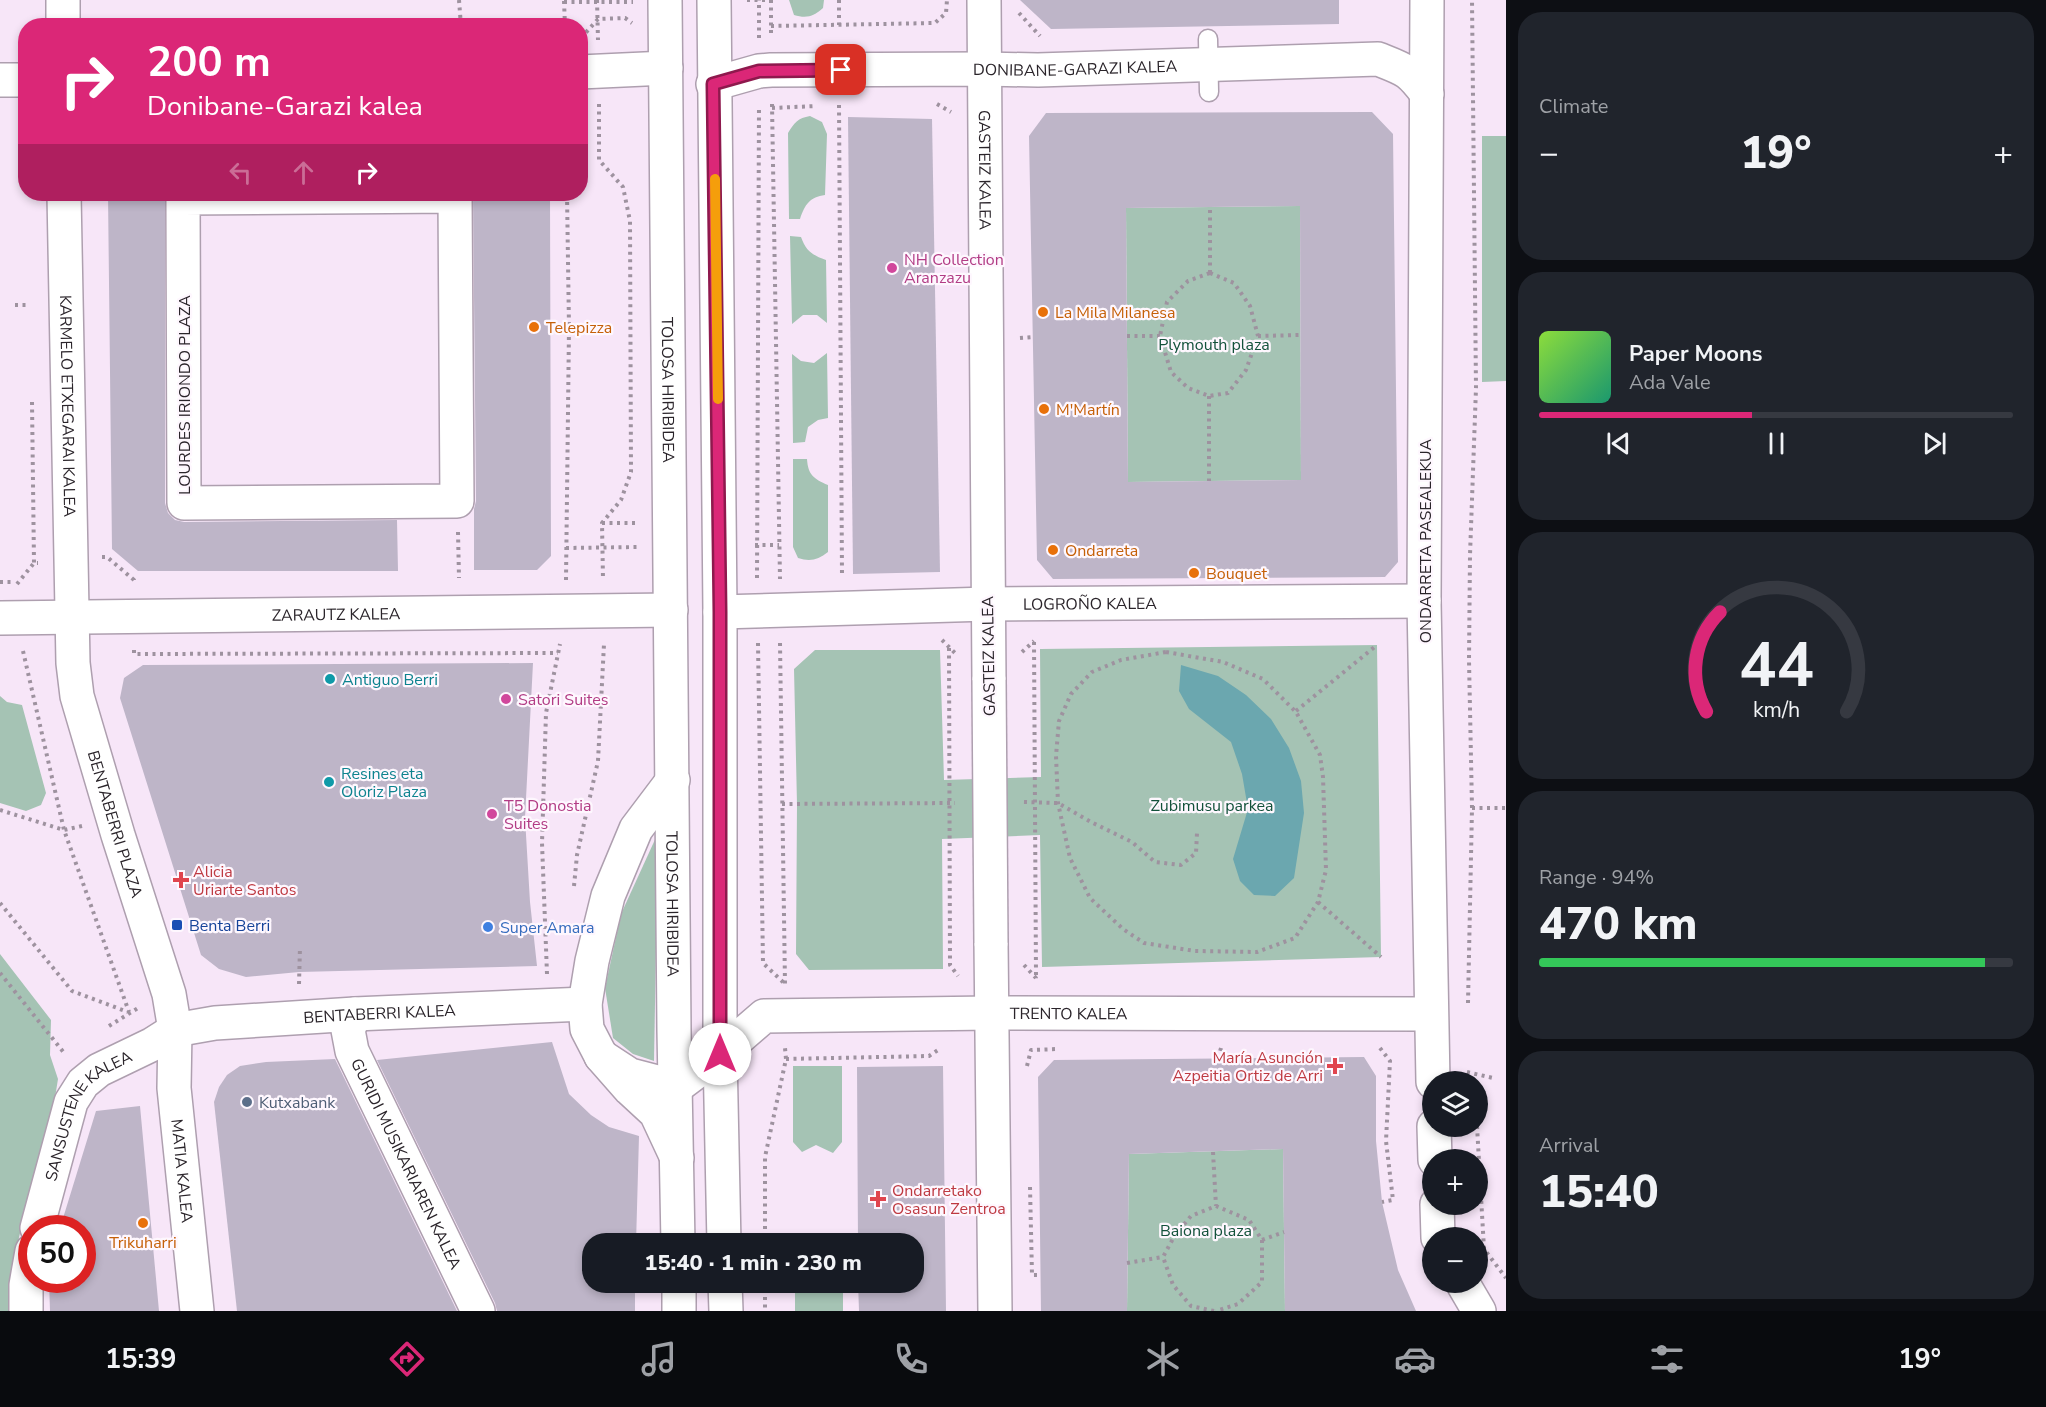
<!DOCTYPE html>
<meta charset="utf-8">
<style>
:root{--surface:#171b24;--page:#20242c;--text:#f1f3f6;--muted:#9ea1a6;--line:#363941;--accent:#db2777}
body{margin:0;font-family:"Nunito Sans",sans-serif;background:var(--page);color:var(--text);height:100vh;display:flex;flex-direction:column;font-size:22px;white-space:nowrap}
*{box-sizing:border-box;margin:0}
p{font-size:20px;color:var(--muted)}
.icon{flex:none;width:33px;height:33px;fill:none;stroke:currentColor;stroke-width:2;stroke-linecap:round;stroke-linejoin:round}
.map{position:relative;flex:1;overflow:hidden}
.side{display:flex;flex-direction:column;gap:12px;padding:12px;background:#0d0f14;width:540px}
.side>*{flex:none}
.guide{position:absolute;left:18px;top:18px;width:570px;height:183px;border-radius:24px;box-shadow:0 3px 9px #0003;background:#db2777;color:#fff;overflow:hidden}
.buttons{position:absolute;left:1422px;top:1071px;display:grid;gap:12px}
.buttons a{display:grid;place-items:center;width:66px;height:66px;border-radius:50%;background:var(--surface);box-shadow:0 3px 9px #0003;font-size:30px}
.speed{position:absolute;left:18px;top:1215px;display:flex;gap:12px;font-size:30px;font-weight:700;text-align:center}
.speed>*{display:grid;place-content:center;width:78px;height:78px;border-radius:50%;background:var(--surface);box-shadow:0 3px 9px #0003;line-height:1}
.speed .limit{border:9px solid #d22;background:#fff;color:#111}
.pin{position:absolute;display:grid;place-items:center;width:51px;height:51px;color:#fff;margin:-26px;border-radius:12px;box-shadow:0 3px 9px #0006}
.me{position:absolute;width:66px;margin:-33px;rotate:0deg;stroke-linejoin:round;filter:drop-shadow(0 0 4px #0008)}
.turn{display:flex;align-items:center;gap:21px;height:126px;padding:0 30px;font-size:27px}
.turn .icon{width:78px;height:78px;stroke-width:2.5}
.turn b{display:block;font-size:42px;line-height:51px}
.lanes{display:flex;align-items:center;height:57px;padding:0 30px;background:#0003;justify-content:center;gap:30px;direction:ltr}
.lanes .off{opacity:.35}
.big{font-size:45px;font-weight:800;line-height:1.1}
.side .card{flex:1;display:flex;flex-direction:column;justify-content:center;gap:9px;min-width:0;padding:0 21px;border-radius:24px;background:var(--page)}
.side .dial{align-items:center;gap:0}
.dial svg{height:156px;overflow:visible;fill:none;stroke:var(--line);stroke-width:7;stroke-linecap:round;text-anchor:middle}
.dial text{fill:var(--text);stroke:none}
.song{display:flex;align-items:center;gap:18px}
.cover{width:72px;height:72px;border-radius:9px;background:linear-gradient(135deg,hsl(90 70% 55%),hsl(160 70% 35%))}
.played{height:6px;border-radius:3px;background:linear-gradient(90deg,var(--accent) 45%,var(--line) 45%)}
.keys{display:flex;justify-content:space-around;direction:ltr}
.heat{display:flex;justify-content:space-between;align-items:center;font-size:33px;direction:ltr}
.charge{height:9px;border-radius:4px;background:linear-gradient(90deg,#34c759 94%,var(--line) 0)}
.trip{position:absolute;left:582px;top:1233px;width:342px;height:60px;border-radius:24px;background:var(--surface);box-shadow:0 3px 9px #0003;font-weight:800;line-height:60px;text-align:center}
.dock{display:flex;height:96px;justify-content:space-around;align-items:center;background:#090b0e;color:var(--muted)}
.dock .icon{width:42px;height:42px}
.dock .active{color:var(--accent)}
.dock b{font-size:27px;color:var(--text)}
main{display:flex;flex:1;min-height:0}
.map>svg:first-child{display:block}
</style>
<main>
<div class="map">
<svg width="1506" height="1311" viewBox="0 0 1506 1311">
<rect width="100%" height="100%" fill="#f7e6f8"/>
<g fill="#a5c3b4">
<path d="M789 0H824L823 8C814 16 807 19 794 15Z"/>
<path d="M810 116 822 122 827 134 825 195C810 197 805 204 800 219H789L788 133C794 123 798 118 810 116Z"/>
<polygon points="1482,136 1506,136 1506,381 1482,382"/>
<polygon points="1300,206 1301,480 1128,482 1126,208"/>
<path d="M790 236 801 237C806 251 812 255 826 260L827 323 817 315H803L792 324Z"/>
<polygon points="827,353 828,418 818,420 808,427 805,442 793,443 792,354 801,361 814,363"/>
<path d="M793 459H807C808 475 814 479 828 485V552C818 560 810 562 798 558L793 547Z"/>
<polygon points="1377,645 1381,957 1042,967 1040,835 942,839 943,969 809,970 796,954 797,804 794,669 815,650 940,650 944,780 1041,777 1040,649"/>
<polygon points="0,696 7,702 22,705 46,793 41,805 26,811 0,803"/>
<polygon points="658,833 654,1061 633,1054 613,1038 605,988 621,914"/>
<polygon points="0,954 51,1020 50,1055 58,1079 53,1110 19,1237 14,1278 14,1311 0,1311"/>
<polygon points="793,1066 842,1066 842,1142 833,1153 816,1145 802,1152 793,1142"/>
<polygon points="1283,1149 1285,1311 1127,1311 1129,1154"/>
<rect x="795" y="1283" width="48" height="28"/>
</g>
<polygon fill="#6ba7af" points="1181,665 1218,676 1246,695 1271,719 1289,748 1301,781 1304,813 1294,878 1275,896 1254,895 1240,881 1233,859 1248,809 1242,774 1231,742 1189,709 1179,691"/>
<g fill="#beb5c8" fill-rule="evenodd">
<polygon points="1020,0 1339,0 1339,24 1051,29"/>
<path d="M1372 112 1393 134 1398 562 1385 577 1053 579 1037 560 1029 136 1046 113ZM1300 206 1301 480 1128 482 1126 208Z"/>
<polygon points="848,117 932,119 940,572 853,574"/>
<polygon points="108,194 165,194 165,503 168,513 175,520 184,522 397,520 398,571 138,571 112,549"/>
<polygon points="473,194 550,194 551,556 537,570 474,570 474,509 476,501"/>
<polygon points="533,663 525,818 530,902 537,966 299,972 246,977 219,969 201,955 120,698 124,678 143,665"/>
<polygon points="552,1042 569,1094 591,1115 609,1127 639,1136 636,1244 592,1244 592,1282 635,1282 635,1311 497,1311 495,1303 377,1060"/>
<polygon points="1364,1057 1376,1076 1376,1141 1382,1202 1398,1270 1416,1311 1285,1311 1283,1149 1129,1154 1127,1311 1041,1311 1038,1077 1054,1060"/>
<polygon points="335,1059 457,1311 237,1311 214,1102 219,1087 227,1075 240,1066 266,1062"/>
<polygon points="943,1066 946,1311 859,1311 858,1282 914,1282 914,1244 858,1244 857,1067"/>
<polygon points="140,1106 159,1311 50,1311 49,1280 82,1280 82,1228 60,1228 96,1111"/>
</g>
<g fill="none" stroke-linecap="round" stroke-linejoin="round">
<defs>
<polyline id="lane" points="1208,39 1209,92"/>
<g id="street">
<polyline points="63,0 63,26"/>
<path id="s1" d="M984 0 989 680"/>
<polyline points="1427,0 1424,601 1433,1082"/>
<polyline points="580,72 666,68"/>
<polyline points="0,80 26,80"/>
<path id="s2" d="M713 84 759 71 771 70 983 69 1038 70 1378 59C1406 70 1409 70 1427 94"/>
<path id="s3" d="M64 194 73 663 77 696 118 835 169 994 175 1030 174 1088 197 1311"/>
<polygon points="455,196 457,501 184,503 183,198"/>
<path id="s4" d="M720 612 988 604 1424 601"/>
<path id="s5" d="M0 618 671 610"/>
<polyline points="673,780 636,829 608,896 592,961 585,1004 587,1029 601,1056 630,1089 656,1113 677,1158"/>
<polyline points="991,943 995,1311"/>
<path id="s6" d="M355 1014 348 1030 352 1051 478 1311"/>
<path id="s7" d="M601 1056 630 1075 676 1087 720 1054 764 1016 991 1013 1430 1014"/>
<polyline points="1434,1126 1435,1160"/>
<polyline points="1437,1204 1438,1238"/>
<path id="s8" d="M37 1228 71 1102 83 1083 99 1070 153 1044 175 1030 215 1023 355 1014 585 1004"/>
<polyline points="1462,1282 1479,1311"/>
<polyline points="26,1311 26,1285 32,1251"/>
</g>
<g id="secondary">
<path id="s9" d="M665 0 674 1030 678 1244"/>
<polyline points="714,0 720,612 720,1054 724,1244"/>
<polyline points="679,1282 679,1311"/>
<polyline points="725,1282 726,1311"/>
</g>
</defs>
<use href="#lane" stroke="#ae9faf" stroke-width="21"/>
<use href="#street" stroke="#ae9faf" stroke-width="36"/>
<use href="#secondary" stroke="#ae9faf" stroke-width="36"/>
<g stroke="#9e929f" stroke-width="4" stroke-dasharray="3 4.5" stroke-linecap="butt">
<polyline points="459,0 461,26"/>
<polyline points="597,0 598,40"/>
<polyline points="747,0 767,0"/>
<polyline points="771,0 771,36"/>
<polyline points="839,0 839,25"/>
<polyline points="564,1 565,26"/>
<polyline points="564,2 633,2"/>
<polyline points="1019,13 1040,36"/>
<polyline points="771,26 935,23 946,13 947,0"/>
<polyline points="581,38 598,19 625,18 632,23"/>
<polyline points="759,38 759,0"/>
<polyline points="599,104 599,160 623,187 630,221 631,472 621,500 602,523 603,579"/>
<polyline points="772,104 780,579"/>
<polyline points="937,104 951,112"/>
<polyline points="839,105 842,575"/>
<polyline points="772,108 816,106"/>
<polygon points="1210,273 1234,283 1250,306 1258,336 1246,370 1228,393 1209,396 1188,388 1171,372 1160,336 1167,302 1188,281"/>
<polyline points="1210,273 1210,207"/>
<polyline points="15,305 30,305"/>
<polyline points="1127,336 1160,336"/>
<polyline points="1258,336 1300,335"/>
<polyline points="1020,338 1033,337"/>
<polyline points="1209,396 1209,481"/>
<polyline points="32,402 34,563"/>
<polyline points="602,523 636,523"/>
<polyline points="458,532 459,578"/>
<polyline points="755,545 779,545"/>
<polyline points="566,548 638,547"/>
<polyline points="102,557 107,557 134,580 134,583"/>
<polyline points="757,578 759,106"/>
<polyline points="566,580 569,328 567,194"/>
<polyline points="0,582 11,582"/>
<polyline points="17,584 34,563 38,563"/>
<polyline points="942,640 955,653"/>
<polyline points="1034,642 1036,976"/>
<polyline points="758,643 763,963 784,983"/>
<polyline points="780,643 785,984"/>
<polyline points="949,648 950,965 958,976"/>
<polyline points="134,650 134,654 558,653"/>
<polyline points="23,651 64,830 129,1012"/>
<polyline points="1022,652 1034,641"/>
<polygon points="1166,652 1223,662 1263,679 1296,712 1320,755 1323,777 1326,870 1318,902 1295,938 1257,952 1195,951 1144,943 1123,929 1090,898 1070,858 1058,803 1056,756 1059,721 1071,694 1092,672 1121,660"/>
<polyline points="1296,711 1377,645"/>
<polyline points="1024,802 1058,803 1091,822 1132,842 1155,862 1181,865 1196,853 1197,833"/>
<polyline points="782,804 955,803"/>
<polyline points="1472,808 1506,808"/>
<polyline points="0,810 64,830 82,826"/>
<polyline points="574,886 577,855 598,761 604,644"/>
<polyline points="1318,902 1381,957"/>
<polyline points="0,903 72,991 128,1012"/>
<polyline points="1024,965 1036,978 1036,980"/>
<polyline points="0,973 65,1054"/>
<polyline points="547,974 542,843 546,713 560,644"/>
<polyline points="299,984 300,947"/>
<polyline points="1468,1003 1472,808 1469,660 1470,555 1476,388 1472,0"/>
<polyline points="109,1026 138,1008"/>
<polyline points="1380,1048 1390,1061 1386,1141 1393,1200 1382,1202"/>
<polyline points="1218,1058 1221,1048"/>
<polyline points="786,1059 929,1056 941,1048"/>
<polyline points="1027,1066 1031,1050 1058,1049"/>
<polyline points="1467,1072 1493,1078"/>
<polyline points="1477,1126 1484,1249 1506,1278"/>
<polyline points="1213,1152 1216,1206"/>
<polyline points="1030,1187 1032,1275 1040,1275"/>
<polyline points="1262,1240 1284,1232"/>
<polyline points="765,1244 765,1157 786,1059 785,1048"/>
<polyline points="1127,1263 1163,1257"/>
<polyline points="765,1282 765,1311"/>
<polyline points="1214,1311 1191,1306 1173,1285 1163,1257 1175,1235 1191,1216 1216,1206 1249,1220 1262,1240 1262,1282 1238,1304 1216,1311"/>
</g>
<use href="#lane" stroke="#fff" stroke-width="18"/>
<use href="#street" stroke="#fff" stroke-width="33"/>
<use href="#secondary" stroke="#fff" stroke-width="33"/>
<defs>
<polyline id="street-bridge" points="989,680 991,943"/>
</defs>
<use href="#street-bridge" stroke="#ae9faf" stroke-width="36" stroke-linecap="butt"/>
<use href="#street-bridge" stroke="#fff" stroke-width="33"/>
</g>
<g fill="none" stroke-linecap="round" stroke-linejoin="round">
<defs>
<polyline id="route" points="720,1054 720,612 713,84 759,71 841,70"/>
</defs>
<use href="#route" stroke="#8e194d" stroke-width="15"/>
<use href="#route" stroke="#db2777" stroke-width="10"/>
<polyline stroke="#f59e0b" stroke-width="10" points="715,179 718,399"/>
</g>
<g fill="#d1479c" stroke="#fef7fe" stroke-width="2">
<circle cx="892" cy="268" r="6"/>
<circle cx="506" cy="699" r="6"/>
<circle cx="492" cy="814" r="6"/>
</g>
<g fill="#e8710a" stroke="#fef7fe" stroke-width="2">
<circle cx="1043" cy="312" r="6"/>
<circle cx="534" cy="327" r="6"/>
<circle cx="1044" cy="409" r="6"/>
<circle cx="1053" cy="550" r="6"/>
<circle cx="1194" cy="573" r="6"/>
<circle cx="143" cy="1223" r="6"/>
</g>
<g fill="#0f9aa8" stroke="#fef7fe" stroke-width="2">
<circle cx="330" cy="679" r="6"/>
<circle cx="329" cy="782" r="6"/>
</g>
<g fill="#e0444e" stroke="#fef7fe" stroke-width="2">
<path d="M178 871h6v6h6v6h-6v6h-6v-6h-6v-6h6z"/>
<path d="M1332 1057h6v6h6v6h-6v6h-6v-6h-6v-6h6z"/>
<path d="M875 1190h6v6h6v6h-6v6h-6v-6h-6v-6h6z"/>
</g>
<rect fill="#1a4fb4" stroke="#fef7fe" stroke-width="2" x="171" y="919" width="12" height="12" rx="3"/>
<circle fill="#3f7fe0" stroke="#fef7fe" stroke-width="2" cx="488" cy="927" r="6"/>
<circle fill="#5c6f8a" stroke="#fef7fe" stroke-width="2" cx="247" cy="1102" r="6"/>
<g text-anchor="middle" stroke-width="4.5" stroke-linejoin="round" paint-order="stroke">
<g font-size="16" fill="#2a242a" stroke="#fef7fe">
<text dy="6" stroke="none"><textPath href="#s2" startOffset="364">DONIBANE-GARAZI KALEA</textPath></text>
<text dy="6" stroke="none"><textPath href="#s1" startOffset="170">GASTEIZ KALEA</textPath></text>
<text dy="6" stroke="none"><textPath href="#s9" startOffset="390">TOLOSA HIRIBIDEA</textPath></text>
<text transform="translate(184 395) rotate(-90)" y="6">LOURDES IRIONDO PLAZA</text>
<text dy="6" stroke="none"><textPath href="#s3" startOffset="212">KARMELO ETXEGARAI KALEA</textPath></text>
<text transform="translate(1425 541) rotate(-90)" y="6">ONDARRETA PASEALEKUA</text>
<text dy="6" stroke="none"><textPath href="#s4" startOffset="370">LOGROÑO KALEA</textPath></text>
<text dy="6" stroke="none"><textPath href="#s5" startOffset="336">ZARAUTZ KALEA</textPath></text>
<text transform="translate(988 656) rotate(-91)" y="6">GASTEIZ KALEA</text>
<text dy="6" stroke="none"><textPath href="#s3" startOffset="636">BENTABERRI PLAZA</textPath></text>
<text dy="6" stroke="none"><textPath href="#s9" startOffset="904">TOLOSA HIRIBIDEA</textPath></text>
<text dy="6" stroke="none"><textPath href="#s8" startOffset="465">BENTABERRI KALEA</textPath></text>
<text dy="6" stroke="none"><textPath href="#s7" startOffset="500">TRENTO KALEA</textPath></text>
<text dy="6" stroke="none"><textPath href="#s8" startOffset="129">SANSUSTENE KALEA</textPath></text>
<text dy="6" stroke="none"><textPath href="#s6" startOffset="164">GURIDI MUSIKARIAREN KALEA</textPath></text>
<text dy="6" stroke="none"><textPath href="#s3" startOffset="992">MATIA KALEA</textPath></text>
</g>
<g font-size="16" fill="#b23c85" stroke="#fef7fe" text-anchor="start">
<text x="904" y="265">NH Collection<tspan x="904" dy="18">Aranzazu</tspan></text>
<text x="518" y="705">Satori Suites</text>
<text x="504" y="811">T5 Donostia<tspan x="504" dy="18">Suites</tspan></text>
</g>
<g font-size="16" fill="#c56008" stroke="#fef7fe" text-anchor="start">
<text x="1055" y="318">La Mila Milanesa</text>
<text x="546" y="333">Telepizza</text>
<text x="1056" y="415">M'Martín</text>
<text x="1065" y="556">Ondarreta</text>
<text x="1206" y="579">Bouquet</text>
<text x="143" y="1248" text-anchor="middle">Trikuharri</text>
</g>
<g font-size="16" fill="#12513a" stroke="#fef7fe">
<text x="1214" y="350">Plymouth plaza</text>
<text x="1212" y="811">Zubimusu parkea</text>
<text x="1206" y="1236">Baiona plaza</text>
</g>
<g font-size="16" fill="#0d838f" stroke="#fef7fe" text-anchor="start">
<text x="342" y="685">Antiguo Berri</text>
<text x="341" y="779">Resines eta<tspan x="341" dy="18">Oloriz Plaza</tspan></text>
</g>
<g font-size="16" fill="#be3a42" stroke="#fef7fe" text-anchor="start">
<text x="193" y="877">Alicia<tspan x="193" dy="18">Uriarte Santos</tspan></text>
<text x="1323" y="1063" text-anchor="end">María Asunción<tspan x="1323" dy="18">Azpeitia Ortiz de Arri</tspan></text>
<text x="892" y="1196">Ondarretako<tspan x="892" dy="18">Osasun Zentroa</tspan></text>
</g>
<g font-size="16" fill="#164399" stroke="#fef7fe" text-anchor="start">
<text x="189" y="931">Benta Berri</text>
</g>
<g font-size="16" fill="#366cbe" stroke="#fef7fe" text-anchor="start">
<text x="500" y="933">Super Amara</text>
</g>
<g font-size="16" fill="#4e5e75" stroke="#fef7fe" text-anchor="start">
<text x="259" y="1108">Kutxabank</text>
</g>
</g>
</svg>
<div class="buttons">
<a><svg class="icon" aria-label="layers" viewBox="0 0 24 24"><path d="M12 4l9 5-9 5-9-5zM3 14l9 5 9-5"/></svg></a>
<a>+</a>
<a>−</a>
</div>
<div class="speed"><div class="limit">50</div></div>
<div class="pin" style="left:841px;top:70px;background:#d93025"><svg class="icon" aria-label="arrive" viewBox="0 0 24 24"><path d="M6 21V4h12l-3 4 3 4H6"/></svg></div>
<svg class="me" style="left:720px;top:1054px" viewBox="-20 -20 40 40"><circle r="19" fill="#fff"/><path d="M0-13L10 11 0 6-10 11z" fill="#db2777"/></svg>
<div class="trip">15:40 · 1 min · 230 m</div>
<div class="guide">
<div class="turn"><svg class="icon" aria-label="right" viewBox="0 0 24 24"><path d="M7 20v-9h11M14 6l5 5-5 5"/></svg><div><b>200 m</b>Donibane-Garazi kalea</div></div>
<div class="lanes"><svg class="icon off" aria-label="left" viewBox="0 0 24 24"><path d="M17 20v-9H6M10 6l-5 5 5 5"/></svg><svg class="icon off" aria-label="ahead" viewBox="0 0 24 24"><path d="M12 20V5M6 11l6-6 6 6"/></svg><svg class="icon" aria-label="right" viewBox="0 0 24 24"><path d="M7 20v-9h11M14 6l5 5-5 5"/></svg></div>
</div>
</div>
<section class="side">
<div class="card"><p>Climate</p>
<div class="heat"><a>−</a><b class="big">19°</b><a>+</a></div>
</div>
<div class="card">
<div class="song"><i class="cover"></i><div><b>Paper Moons</b><p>Ada Vale</p></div></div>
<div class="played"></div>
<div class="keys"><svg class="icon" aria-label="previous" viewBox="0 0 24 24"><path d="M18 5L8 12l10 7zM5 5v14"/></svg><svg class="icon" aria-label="pause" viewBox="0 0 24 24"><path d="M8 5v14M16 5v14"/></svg><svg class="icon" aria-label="next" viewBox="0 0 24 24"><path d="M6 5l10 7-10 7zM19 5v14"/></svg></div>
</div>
<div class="card dial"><svg viewBox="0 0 100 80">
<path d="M14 69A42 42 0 1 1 86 69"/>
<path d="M14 69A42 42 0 0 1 21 18" stroke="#db2777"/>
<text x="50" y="56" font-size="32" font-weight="700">44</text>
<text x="50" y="72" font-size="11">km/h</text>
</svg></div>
<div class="card"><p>Range · 94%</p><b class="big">470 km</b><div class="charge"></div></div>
<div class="card"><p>Arrival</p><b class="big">15:40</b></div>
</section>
</main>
<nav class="dock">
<b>15:39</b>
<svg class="icon active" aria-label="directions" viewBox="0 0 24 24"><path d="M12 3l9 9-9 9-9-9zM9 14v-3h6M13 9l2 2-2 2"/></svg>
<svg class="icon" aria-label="music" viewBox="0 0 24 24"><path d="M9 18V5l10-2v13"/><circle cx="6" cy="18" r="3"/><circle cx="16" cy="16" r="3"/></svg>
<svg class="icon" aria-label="phone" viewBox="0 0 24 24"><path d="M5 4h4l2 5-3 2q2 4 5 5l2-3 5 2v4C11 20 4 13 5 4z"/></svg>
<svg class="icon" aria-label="climate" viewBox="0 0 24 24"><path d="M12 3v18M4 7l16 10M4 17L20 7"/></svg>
<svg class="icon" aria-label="car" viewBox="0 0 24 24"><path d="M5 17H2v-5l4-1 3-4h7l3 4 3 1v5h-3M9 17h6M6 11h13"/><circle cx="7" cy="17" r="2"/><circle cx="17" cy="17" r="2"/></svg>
<svg class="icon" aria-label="filters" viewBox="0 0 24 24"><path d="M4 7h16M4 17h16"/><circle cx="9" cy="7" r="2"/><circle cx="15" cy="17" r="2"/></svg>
<b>19°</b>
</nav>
